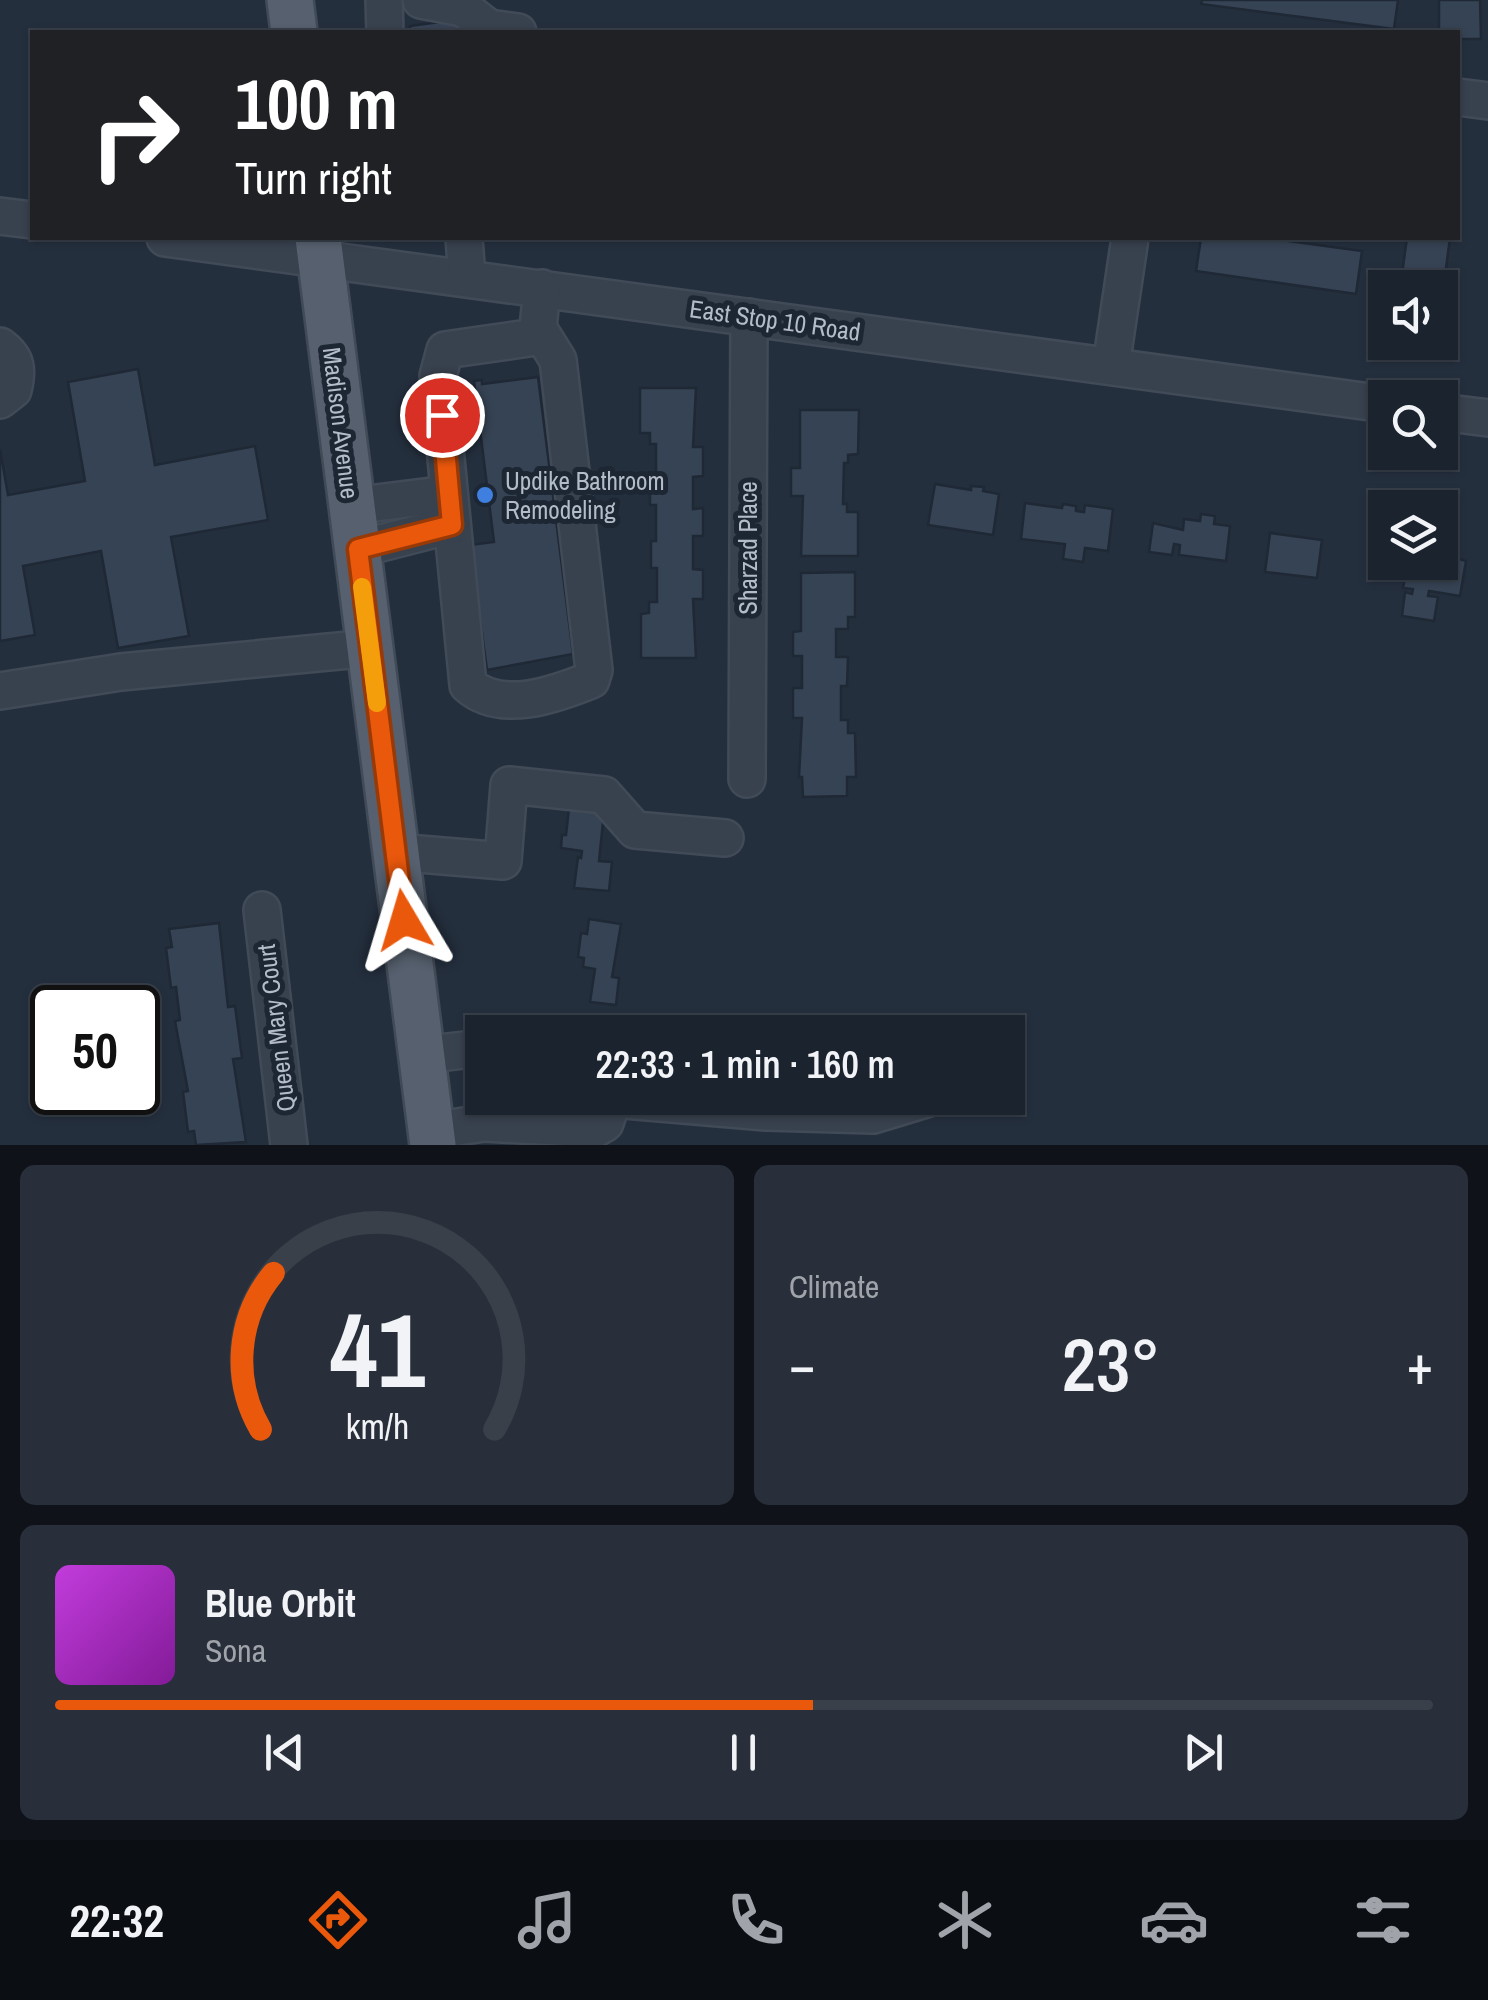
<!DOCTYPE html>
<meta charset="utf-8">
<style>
:root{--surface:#1b232e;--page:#282f3a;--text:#f1f3f6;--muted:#a0a4aa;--line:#39404a;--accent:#ea580c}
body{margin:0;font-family:"Archivo Narrow",sans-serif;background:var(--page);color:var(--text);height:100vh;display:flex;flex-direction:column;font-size:38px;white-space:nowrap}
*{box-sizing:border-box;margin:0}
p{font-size:32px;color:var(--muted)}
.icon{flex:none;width:55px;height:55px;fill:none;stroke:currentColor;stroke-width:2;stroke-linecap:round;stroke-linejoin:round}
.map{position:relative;height:1145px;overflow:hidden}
.details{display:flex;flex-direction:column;gap:20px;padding:20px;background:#0f1319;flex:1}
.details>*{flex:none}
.top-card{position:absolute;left:30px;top:30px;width:1430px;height:210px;border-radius:0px;box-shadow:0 2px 8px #0004,0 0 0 2px var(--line);background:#202124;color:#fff;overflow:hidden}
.fabs{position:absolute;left:1368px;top:270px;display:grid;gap:20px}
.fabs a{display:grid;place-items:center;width:90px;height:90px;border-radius:0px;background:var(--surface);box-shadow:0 2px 8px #0004,0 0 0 2px var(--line);font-size:50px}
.speed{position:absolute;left:30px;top:985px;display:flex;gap:20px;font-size:50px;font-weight:700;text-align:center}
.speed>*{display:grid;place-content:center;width:130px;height:130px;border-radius:50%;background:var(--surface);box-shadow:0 2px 8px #0004,0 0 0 2px var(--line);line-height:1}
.speed .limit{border:5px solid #111;border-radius:15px;background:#fff;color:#111}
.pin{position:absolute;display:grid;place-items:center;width:85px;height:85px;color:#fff;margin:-42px;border:5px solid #fff;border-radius:50%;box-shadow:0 2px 10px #0007}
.me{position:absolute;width:110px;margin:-55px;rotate:353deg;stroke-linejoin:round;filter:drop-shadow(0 0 8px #0008)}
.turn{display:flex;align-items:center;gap:35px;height:210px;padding:0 40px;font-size:45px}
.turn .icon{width:130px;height:130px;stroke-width:2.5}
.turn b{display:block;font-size:70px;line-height:85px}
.big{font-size:75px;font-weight:600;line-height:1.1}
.details .tile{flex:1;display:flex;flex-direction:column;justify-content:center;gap:15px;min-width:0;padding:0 35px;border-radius:15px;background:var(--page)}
.details .dial{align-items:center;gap:0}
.dial svg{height:260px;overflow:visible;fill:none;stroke:var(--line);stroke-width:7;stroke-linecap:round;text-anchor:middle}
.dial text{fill:var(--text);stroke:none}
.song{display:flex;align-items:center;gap:30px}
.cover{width:120px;height:120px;border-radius:15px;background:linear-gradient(135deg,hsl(290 70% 55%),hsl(290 70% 35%))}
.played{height:10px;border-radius:5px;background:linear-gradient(90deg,var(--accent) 55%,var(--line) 55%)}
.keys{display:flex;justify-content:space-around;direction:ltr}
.heat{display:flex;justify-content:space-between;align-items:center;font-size:55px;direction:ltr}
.details .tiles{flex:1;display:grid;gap:20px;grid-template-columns:1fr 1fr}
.tile:last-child{grid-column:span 2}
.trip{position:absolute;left:465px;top:1015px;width:560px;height:100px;border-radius:0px;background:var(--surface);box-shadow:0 2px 8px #0004,0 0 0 2px var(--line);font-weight:600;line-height:100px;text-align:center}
.dock{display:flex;height:160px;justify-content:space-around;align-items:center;background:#0b0e12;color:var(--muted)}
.dock .icon{width:70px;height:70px}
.dock .current{color:var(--accent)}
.dock b{font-size:45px;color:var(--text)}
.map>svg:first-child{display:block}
</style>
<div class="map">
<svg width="1488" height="1145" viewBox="0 0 1488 1145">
<rect width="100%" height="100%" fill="#242f3e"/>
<g fill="#364354" stroke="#1f2835" stroke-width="2.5">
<polygon points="1202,0 1398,0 1394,29 1201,4"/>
<polygon points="1439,0 1480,0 1481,39 1458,39 1458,32 1439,32"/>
<polygon points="462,19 464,32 410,32 410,26"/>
<polygon points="1201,238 1266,238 1362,251 1356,294 1196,271"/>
<polygon points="1407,238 1450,238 1440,313 1440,288 1400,288"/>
<polygon points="138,369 155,465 255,446 268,520 171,537 189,636 118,648 101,551 23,566 35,635 0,641 0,449 8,495 85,481 68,382"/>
<polygon points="538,377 573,654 487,670 470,545 494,542 474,381 482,380 482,384"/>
<polygon points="640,388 696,388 693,447 703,447 703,476 693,477 693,509 703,508 703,536 693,536 693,569 703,570 703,599 693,599 696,658 641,658 641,614 649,613 649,602 657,602 657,568 651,568 651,541 656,541 656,505 650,505 650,479 656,479 656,444 650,444 650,433 640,433"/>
<polygon points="800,410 859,410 858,454 848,455 848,463 844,463 843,504 847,504 847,512 858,512 858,556 801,556 803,496 791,496 791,468 800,468"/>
<polygon points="935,484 971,490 971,486 984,487 983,491 999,494 993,535 928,525"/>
<polygon points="1025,503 1062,508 1063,504 1076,506 1076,511 1084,512 1085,505 1113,509 1108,551 1085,548 1083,562 1063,559 1065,544 1021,539"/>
<polygon points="1201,514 1215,516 1214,524 1230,526 1226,561 1179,555 1180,545 1174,544 1172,555 1149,552 1153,523 1183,530 1184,519 1200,521"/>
<polygon points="1270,533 1322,540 1317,578 1265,572"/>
<polygon points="1440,553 1466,561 1460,596 1429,591 1428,596 1438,597 1434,621 1402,616 1405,592 1412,594 1413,589 1403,588 1408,562 1440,562"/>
<polygon points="855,572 855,617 848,617 848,629 836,629 836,657 848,657 847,686 841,686 841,720 848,720 848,733 855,733 856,777 847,777 847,796 803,797 802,777 799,777 802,718 793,718 793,688 802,688 802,656 793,656 793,632 801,631 801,573"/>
<polygon points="570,799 605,803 599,861 612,862 609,891 574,888 578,857 581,858 582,851 561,848 562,835 566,835"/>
<polygon points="589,919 621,924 612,977 619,978 616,1005 590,1002 595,969 583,967 584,958 578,957 581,933 587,934"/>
<polygon points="219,923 228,1007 235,1006 242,1058 233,1059 246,1142 196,1145 194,1131 188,1132 183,1092 188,1091 175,1021 180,1020 176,987 171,988 166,948 172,947 169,929"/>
</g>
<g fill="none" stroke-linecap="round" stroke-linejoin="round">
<defs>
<g id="minor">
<polyline points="384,0 385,32"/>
<polyline points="421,0 463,8 489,28 518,32"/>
<polyline points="1458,97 1488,101"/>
<polyline points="0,216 32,220"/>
<polyline points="165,238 1385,404"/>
<polyline points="464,238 467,278"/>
<path d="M538 328 558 360 594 670 591 680C554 695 501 714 468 685L438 376 445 350 529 338 538 328 542 288"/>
<path d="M0 346C17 358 18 370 13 390L0 400"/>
<polyline points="1111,366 1130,238"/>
<polyline points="1440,412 1488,418"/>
<polyline points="352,506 448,494"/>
<polyline points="358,549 451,525"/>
<polyline points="0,691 121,672 370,648"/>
<polyline points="747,779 749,317"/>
<polyline points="395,852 503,861 509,785 604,795 635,830 725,838"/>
<polyline points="262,910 289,1145"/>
<polyline points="421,1055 482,1048"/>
<polyline points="601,1098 766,1112 873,1115 929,1098"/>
<polyline points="431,1131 484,1123 595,1129 605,1123 609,1111 600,1098"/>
</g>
<g id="major">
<polyline points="290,0 294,32"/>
<polyline points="318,238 433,1145"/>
</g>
</defs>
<use href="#minor" stroke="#414a57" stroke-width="40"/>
<use href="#major" stroke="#414a57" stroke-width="50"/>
<use href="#minor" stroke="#38414e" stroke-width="35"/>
<use href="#major" stroke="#56606e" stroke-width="45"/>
</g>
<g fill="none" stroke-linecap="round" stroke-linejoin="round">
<defs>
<polyline id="route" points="404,920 358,549 452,525 442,415"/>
</defs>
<use href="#route" stroke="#983908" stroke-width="25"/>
<use href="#route" stroke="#ea580c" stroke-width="18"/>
<polyline stroke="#f59e0b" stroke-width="18" points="362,587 377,703"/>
</g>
<circle fill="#3f7fe0" stroke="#1d2633" stroke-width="4" cx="485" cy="495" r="10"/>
<g text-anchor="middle" stroke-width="10" stroke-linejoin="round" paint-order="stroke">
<g font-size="25" fill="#b4bcc9" stroke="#1d2633">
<text transform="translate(775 320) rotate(8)" y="9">East Stop 10 Road</text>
<text transform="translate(341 423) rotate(83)" y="9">Madison Avenue</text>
<text transform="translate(748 548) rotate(-90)" y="9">Sharzad Place</text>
<text transform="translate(276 1028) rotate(-97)" y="9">Queen Mary Court</text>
</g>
<g font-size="25" fill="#b4bcc9" stroke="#1d2633" text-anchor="start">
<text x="505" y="490">Updike Bathroom<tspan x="505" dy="29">Remodeling</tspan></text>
</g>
</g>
</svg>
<div class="fabs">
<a><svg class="icon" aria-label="sound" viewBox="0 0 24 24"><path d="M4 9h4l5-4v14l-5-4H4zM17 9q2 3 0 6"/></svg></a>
<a><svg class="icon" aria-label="search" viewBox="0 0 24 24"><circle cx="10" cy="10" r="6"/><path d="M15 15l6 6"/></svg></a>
<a><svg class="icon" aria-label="layers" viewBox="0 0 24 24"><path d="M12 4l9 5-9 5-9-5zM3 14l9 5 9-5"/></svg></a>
</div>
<div class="speed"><div class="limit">50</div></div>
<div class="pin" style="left:442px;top:415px;background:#d93025"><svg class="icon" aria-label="arrive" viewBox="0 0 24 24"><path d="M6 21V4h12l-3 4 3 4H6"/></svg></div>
<svg class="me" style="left:404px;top:920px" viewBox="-20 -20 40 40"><path d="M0-17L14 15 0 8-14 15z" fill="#ea580c" stroke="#fff" stroke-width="4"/></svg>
<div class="trip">22:33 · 1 min · 160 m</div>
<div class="top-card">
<div class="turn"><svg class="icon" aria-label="right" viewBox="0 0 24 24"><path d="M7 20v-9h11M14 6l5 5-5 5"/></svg><div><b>100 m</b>Turn right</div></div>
</div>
</div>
<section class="details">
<div class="tiles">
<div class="tile dial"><svg viewBox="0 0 100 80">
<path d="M14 69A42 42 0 1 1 86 69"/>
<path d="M14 69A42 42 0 0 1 18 21" stroke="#ea580c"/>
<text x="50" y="56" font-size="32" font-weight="700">41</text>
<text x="50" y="72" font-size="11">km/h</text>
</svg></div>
<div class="tile"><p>Climate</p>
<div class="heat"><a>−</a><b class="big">23°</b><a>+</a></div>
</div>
<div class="tile">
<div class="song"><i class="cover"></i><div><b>Blue Orbit</b><p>Sona</p></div></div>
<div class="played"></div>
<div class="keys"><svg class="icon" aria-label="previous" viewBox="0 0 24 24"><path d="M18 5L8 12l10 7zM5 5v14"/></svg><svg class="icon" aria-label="pause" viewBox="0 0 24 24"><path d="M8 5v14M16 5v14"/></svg><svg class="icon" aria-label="next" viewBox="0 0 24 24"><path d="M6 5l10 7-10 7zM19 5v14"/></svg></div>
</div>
</div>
</section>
<nav class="dock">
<b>22:32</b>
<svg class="icon current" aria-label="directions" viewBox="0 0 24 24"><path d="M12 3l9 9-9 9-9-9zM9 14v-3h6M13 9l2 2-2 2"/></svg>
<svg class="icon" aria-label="music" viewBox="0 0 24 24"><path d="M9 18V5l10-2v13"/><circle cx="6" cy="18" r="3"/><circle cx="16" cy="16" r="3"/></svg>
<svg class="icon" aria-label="phone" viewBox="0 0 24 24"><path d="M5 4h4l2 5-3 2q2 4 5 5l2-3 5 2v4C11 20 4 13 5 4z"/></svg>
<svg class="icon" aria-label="climate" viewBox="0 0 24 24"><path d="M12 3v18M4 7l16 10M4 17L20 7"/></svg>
<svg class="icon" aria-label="car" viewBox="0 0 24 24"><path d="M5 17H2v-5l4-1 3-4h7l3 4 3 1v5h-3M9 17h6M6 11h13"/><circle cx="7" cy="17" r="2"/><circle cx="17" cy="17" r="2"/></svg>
<svg class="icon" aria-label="filters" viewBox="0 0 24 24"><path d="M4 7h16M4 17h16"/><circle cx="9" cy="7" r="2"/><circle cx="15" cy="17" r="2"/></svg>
</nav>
